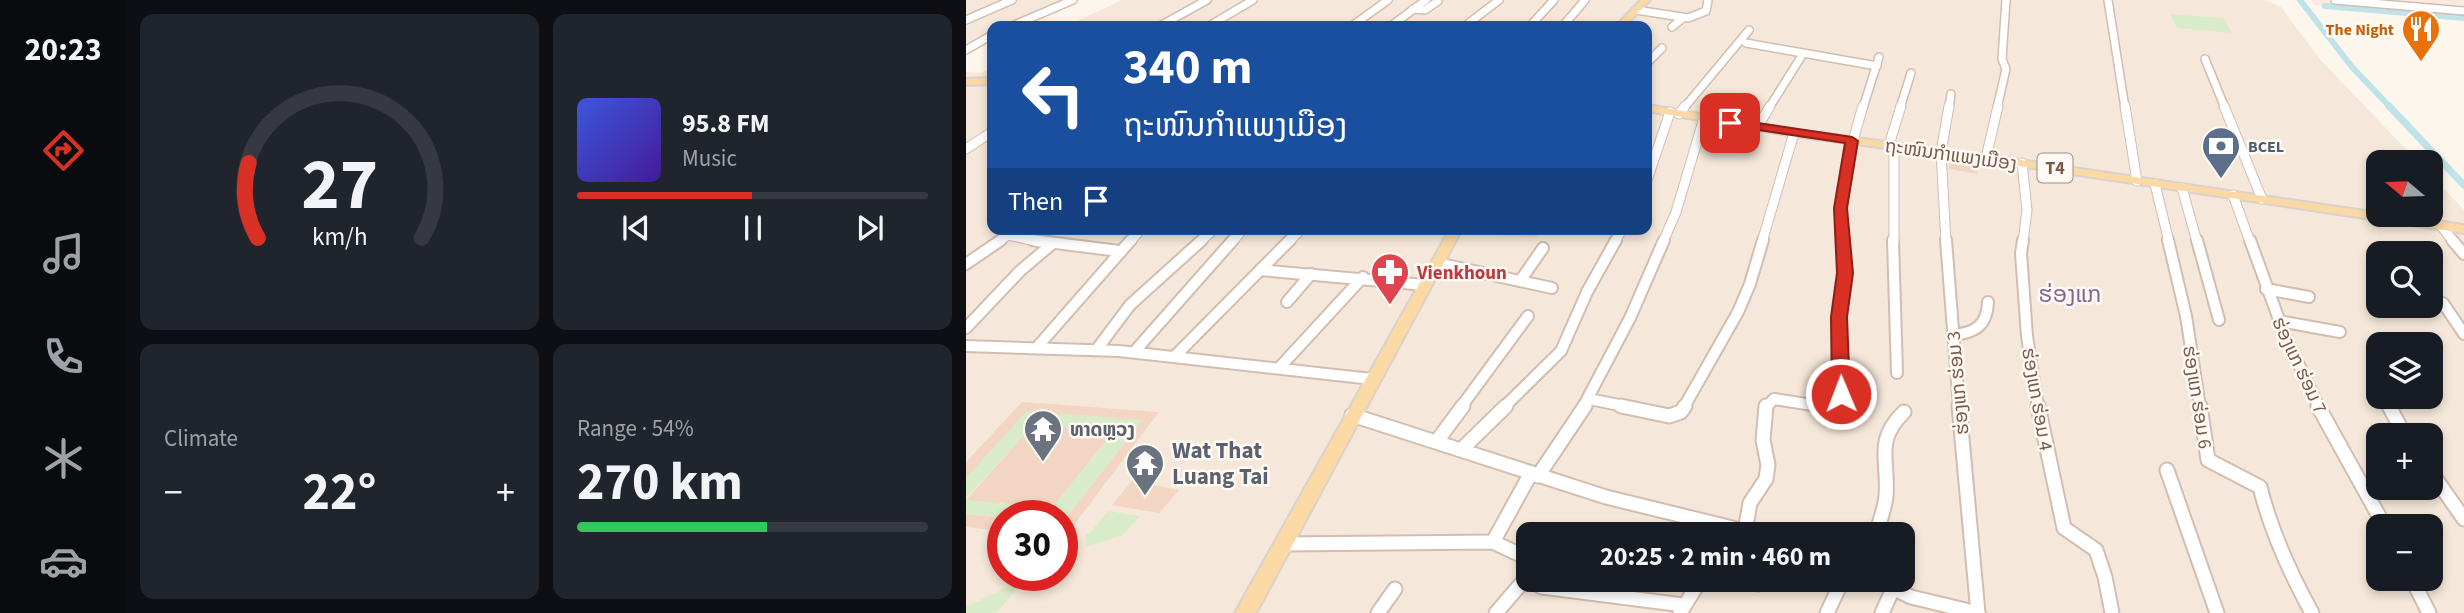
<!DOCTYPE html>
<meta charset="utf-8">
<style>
:root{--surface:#171b24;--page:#20242c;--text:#f1f3f6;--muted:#9ea1a6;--line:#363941;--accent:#d93025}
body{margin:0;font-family:"Source Sans 3","Noto Sans Lao",sans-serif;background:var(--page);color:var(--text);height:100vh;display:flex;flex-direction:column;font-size:26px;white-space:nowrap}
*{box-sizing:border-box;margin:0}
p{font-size:23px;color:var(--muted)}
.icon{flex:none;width:38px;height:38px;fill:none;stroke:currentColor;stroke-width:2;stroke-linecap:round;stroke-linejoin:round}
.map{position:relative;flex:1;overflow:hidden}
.details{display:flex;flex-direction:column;gap:14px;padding:14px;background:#0d0f14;width:840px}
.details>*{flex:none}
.top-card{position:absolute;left:21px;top:21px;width:665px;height:214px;border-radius:14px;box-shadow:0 4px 10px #0003;background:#1a4fa0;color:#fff;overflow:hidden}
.needle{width:46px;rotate:289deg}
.fabs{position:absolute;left:1400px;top:150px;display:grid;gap:14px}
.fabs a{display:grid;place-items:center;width:77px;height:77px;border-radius:14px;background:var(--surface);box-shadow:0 4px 10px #0003;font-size:35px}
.speed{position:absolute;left:21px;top:500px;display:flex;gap:14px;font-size:35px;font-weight:700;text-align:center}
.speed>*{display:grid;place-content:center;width:91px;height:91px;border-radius:50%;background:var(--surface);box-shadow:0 4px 10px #0003;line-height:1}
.speed .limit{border:10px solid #d22;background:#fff;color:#111}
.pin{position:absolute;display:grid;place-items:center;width:60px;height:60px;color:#fff;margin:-30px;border-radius:14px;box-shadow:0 4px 10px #0006}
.me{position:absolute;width:77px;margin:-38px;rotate:359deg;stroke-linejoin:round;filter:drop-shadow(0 0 5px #0008)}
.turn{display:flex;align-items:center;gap:24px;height:147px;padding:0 21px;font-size:32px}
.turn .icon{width:91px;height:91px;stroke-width:2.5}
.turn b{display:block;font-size:49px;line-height:60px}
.then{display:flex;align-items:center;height:66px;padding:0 21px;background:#0003;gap:14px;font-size:26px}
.big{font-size:52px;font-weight:700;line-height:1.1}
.details .widget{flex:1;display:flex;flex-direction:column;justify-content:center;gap:10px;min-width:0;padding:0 24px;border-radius:14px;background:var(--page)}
.details .dial{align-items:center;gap:0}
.dial svg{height:182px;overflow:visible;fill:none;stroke:var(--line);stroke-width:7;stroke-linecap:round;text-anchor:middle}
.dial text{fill:var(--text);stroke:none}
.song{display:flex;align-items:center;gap:21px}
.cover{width:84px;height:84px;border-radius:10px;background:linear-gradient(135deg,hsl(230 70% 55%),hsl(260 70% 35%))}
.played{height:7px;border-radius:4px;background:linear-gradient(90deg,var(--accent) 50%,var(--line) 50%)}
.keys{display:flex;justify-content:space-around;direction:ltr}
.heat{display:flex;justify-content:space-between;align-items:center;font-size:38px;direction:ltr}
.charge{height:10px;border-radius:5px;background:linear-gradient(90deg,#34c759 54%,var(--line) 0)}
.details .tiles{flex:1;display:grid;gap:14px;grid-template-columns:repeat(2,1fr)}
.trip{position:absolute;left:550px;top:522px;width:399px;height:70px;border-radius:14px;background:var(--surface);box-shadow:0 4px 10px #0003;font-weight:700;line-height:70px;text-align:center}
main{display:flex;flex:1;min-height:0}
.tabs{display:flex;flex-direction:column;width:126px;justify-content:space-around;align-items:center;background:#090b0e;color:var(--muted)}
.tabs .icon{width:49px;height:49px}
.tabs .on{color:var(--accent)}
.tabs b{font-size:32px;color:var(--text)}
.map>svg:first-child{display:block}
</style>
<main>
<nav class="tabs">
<b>20:23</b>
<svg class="icon on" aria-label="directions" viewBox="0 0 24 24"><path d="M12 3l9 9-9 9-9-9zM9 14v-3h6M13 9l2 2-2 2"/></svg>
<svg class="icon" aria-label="music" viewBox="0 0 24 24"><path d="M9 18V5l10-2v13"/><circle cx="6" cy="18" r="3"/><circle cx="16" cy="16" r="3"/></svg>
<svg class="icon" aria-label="phone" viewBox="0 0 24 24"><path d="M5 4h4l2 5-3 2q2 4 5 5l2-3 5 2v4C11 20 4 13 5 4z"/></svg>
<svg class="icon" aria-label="climate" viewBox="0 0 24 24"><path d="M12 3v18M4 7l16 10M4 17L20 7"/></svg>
<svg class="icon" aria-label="car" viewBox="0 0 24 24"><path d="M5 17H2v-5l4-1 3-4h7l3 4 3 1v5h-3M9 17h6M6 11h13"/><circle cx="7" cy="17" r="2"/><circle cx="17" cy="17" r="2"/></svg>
</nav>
<section class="details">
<div class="tiles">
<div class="widget dial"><svg viewBox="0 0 100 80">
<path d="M14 69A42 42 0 1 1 86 69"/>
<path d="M14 69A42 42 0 0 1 10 36" stroke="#d93025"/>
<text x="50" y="56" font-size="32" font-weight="700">27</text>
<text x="50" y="72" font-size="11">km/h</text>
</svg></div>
<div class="widget">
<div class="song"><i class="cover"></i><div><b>95.8 FM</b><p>Music</p></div></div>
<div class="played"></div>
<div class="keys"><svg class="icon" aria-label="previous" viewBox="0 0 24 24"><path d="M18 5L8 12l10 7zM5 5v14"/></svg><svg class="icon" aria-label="pause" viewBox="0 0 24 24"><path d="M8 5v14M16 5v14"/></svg><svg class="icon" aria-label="next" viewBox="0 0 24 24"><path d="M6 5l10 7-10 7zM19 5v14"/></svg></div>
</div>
<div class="widget"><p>Climate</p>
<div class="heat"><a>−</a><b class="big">22°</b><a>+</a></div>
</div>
<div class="widget"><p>Range · 54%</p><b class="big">270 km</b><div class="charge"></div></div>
</div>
</section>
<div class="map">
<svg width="1498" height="613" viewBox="0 0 1498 613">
<rect width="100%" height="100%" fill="#fdf6ec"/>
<g fill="#f5e8da" fill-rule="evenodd">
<polygon points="0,0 113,0 52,26 26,26 26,39 0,55"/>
<path d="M156 0H1300L1315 7 1353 58 1453 163H1412V215H1465V175L1498 210V613H0V72L16 73 26 66V229H681V26H100ZM1412 254H1465V306H1412ZM1412 345H1465V397H1412ZM1412 436H1465V488H1412ZM37 516H96V576H37ZM1412 527H1465V579H1412ZM562 534H936V579H562Z"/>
</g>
<polygon fill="#fde8e0" points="1345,0 1498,0 1498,18 1349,5"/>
<g fill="#d8ecc9">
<polygon points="1204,14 1257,18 1266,33 1211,28"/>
<polygon points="61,411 176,420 97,523 96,516 37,518 0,514 0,500 86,508 148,432 66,426 0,498 0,478"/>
<polygon points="142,511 174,516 156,535 120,547 119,533 124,533"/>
<polygon points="43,586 52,587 30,613 0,613 0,607"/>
</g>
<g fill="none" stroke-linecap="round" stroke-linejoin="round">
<g stroke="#bfe3e8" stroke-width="6">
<polyline points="1334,0 1386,67 1425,108"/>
<polyline points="1359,6 1498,18"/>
</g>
<polyline stroke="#bfe3e8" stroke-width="7" points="1423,106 1498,185"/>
</g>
<g fill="#f3d5c3">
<polygon points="983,162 1012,166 1011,174 983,169"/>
<polygon points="525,229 575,229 570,237 525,235"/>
<polygon points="56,402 193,412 96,541 96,524 176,420 61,411 0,478 0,462"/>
<polygon points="66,426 148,431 86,508 0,500"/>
<polygon points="166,481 213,490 193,513 146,505"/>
<polygon points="0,514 37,518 37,531 0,527"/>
</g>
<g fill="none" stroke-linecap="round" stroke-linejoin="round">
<defs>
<g id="minor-far3">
<polyline points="1142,0 1159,108"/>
<polyline points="1369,0 1498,11"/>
<polyline points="447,9 459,10 472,1"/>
<polyline points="670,10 722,18 740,11 742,0"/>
<polyline points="0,20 46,0"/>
<polyline points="46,26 107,0"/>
<polyline points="194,26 241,0"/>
<polyline points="243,26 287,0"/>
<polyline points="386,26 422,0"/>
<polyline points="425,26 460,0"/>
<polyline points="499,26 533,0"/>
<polyline points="564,26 588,0"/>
<polyline points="597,26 619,0"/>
<polyline points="706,27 717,18"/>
<polyline points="780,43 911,66"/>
<polyline points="0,50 26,35"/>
<polyline points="1239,59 1259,108"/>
<polyline points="681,63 696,48"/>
<polyline points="718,108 783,30"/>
<polyline points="803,108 835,57"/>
<polyline points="897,108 913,57"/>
<polyline points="934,108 945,73"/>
<polyline points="983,108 985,94"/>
<polyline points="1031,108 1040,69 1036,59 1040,0"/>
</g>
<g id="minor-far2">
<polyline points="1159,106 1171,181"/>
<polyline points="1258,106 1296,199"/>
<polyline points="713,114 719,106"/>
<polyline points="791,128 804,106"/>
<polyline points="923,145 935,106"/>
<polyline points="0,149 26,132"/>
<polyline points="1020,158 1032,106"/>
<polyline points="1056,163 1061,210 1057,242"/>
<polyline points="681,180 704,112"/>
<polyline points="1189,184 1203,242"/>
<polyline points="1216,188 1231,242"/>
<polyline points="1267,195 1284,242"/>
<polyline points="1475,226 1488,242"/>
<polyline points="42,235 74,242"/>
<polyline points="32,242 46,232"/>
<polyline points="164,242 175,229"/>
<polyline points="234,242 248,229"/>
<polyline points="266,242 277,229"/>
<polyline points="323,242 335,229"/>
<polyline points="649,242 656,229"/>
<polyline points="697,242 710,212 738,118"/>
<polyline points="796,242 828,133"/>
<path d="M877 242C873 194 883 152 897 106"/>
<polyline points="928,242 928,146"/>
<polyline points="980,242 975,152 983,106"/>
</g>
<g id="minor-far1">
<polyline points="66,240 153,251"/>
<polyline points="927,240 931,373"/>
<polyline points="980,240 993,407"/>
<polyline points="1057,240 1055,253 1061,336 1072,407"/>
<polyline points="1202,240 1220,316 1234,407"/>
<polyline points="1231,240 1253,320"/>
<polyline points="1284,240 1319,336 1353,407"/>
<polyline points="1486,240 1498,254"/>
<polyline points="471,263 586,288"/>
<polyline points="0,264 35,240"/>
<polyline points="294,270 459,285"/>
<polyline points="554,281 577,248"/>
<polyline points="1300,289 1343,297"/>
<polyline points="321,302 345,274"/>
<polyline points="1477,303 1498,334"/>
<polyline points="1313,321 1374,332"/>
<polyline points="0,328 54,271 86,244"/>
<path d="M986 335C1009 333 1021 326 1022 302"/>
<polyline points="73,345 165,240"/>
<polyline points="0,346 153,351 406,379"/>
<polyline points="131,349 164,305 236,240"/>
<polyline points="169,351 267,240"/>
<polyline points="210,355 324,240"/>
<polyline points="314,367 397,277"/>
<polyline points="623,399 663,407"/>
<polyline points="1421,399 1423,407"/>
<polyline points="495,407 562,316"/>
<polyline points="538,407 595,351 621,292 650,240"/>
<polyline points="617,407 664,318 698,240"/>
<polyline points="718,407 772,312 784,284 797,240"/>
<polyline points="800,407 808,399 860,407 873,400 873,317 879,273 876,240"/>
</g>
<g id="minor">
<polyline points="655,406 703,416 715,412 719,406"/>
<polyline points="852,406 862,406"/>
<polyline points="993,406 1012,613"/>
<polyline points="1072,406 1098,528 1130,550 1139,577 1146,613"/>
<path d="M1234 406 1242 460 1294 487C1305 531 1324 573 1346 613"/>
<polyline points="1352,406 1419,527"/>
<polyline points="1423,406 1439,436"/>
<polyline points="386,415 640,497 791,534"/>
<polyline points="471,441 497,406"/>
<polyline points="496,449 540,406"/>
<polyline points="1201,470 1251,613"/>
<polyline points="1465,472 1498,519"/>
<polyline points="572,476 619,406"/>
<polyline points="779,531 784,503 800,479 802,465 797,440 800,406"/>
<path d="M911 534C913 521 919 509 920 496 923 460 908 441 938 412"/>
<polyline points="527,542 565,473"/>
<polyline points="318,544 527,542 557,556 562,562"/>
<polyline points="560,578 576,587 717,605"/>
<polyline points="908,579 945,597 1012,613"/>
<polyline points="1446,579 1463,613"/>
<polyline points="793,584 795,579"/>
<polyline points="412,613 429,589"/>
<polyline points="530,613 560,578 561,572"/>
<polyline points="714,613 735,579"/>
<polyline points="861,613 877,579"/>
<polyline points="916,613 926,591"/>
</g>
<g id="major">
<polygon points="675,0 684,0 659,26 650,26"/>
<polygon points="26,78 26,84 0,85 0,79"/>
<polygon points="681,105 828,130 1020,155 1412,213 1412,215 1430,215 1498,225 1498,233 1020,161 828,136 681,111"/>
<polygon points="484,229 496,229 290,613 269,613"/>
</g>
</defs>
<use href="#minor-far3" stroke="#d1beb0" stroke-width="10"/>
<use href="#minor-far2" stroke="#d1beb0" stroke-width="11"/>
<use href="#minor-far1" stroke="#d1beb0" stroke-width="14"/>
<use href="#minor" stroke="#d1beb0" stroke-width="17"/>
<use href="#major" stroke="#dad1cd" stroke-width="4"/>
<use href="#minor-far3" stroke="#fff" stroke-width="7"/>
<use href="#minor-far2" stroke="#fff" stroke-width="9"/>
<use href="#minor-far1" stroke="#fff" stroke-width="10"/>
<use href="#minor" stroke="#fff" stroke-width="13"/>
<use href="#major" fill="#fbd9a5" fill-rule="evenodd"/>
</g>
<polygon fill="#d93025" stroke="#8d1f18" stroke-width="2" points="764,119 886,137 892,141 881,208 887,273 881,317 884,394 881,399 869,399 866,394 865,317 871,273 868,208 879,143 760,125 758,123"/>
<defs>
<symbol id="restaurant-pin" viewBox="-11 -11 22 30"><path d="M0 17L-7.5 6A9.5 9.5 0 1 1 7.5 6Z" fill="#e8710a" stroke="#fffaf3"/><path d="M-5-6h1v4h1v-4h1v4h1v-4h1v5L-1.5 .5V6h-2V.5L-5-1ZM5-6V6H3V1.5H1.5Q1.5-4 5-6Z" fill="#fff"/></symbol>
<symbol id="bank-pin" viewBox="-11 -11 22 30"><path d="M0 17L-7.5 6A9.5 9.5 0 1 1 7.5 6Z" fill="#5c6f8a" stroke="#fffaf3"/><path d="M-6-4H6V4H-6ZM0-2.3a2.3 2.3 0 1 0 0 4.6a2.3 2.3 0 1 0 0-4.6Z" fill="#fff"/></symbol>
<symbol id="pharmacy-pin" viewBox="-11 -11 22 30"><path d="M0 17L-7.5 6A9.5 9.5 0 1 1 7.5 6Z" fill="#e0444e" stroke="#fffaf3"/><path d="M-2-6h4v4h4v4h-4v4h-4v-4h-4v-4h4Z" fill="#fff"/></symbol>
<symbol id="temple-pin" viewBox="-11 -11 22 30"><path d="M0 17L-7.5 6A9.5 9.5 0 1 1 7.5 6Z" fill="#6b7280" stroke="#fffaf3"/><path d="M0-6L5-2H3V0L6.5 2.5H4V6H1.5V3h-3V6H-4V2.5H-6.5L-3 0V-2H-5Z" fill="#fff"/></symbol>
</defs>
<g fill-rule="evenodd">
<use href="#restaurant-pin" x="1433" y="7" width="44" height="60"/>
<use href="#bank-pin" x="1233" y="124" width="44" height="60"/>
<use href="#pharmacy-pin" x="402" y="250" width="44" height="60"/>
<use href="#temple-pin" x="55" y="407" width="44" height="60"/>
<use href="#temple-pin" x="157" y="441" width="44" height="60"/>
</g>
<g text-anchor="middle" stroke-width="5" stroke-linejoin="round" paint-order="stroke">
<g font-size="16" font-weight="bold" fill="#c56008" stroke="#fffaf3" text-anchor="end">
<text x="1428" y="35">The Night</text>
</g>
<g font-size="16" font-weight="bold" fill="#4e5e75" stroke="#fffaf3" text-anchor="start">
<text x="1282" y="152">BCEL</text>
</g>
<rect fill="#fffaf3" stroke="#a28b7f" stroke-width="2" x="1071.5" y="153.5" width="35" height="29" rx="5"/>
<g font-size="18" font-weight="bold" fill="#7a5c4d">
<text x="1089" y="174">T4</text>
</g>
<g font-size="19" fill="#7a5c4d" stroke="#fffaf3">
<text transform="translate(985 154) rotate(8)" y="7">ຖະໜົນກຳແພງເມືອງ</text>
<text transform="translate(1334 365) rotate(65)" y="7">ຮ່ອງແກ ຮ່ອມ 7</text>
<text transform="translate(991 383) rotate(-95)" y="7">ຮ່ອງແກ ຮ່ອມ 3</text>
<text transform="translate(1232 397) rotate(81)" y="7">ຮ່ອງແກ ຮ່ອມ 6</text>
<text transform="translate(1072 399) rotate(80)" y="7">ຮ່ອງແກ ຮ່ອມ 4</text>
</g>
<g font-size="19" font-weight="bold" fill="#be3a42" stroke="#fffaf3" text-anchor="start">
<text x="451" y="279">Vienkhoun</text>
</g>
<g font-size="19" font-weight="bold" fill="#5b616d" stroke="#fffaf3" text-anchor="start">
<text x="104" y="436">ທາດຫຼວງ</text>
</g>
<g font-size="23" fill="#846695" stroke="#fffaf3">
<text x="1104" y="302">ຮ່ອງແກ</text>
</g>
<g font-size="23" font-weight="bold" fill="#5b616d" stroke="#fffaf3" text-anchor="start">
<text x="206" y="458">Wat That<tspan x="206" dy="26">Luang Tai</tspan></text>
</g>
</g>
</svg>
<div class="fabs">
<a><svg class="needle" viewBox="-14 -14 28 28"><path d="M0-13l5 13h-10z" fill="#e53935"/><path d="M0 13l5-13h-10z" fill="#9ea1a6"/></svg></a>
<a><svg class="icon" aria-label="search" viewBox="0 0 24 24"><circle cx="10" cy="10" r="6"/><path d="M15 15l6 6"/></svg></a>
<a><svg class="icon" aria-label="layers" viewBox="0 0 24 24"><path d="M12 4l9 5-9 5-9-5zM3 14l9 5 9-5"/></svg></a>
<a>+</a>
<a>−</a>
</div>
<div class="speed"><div class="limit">30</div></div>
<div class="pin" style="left:764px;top:123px;background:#d93025"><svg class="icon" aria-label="arrive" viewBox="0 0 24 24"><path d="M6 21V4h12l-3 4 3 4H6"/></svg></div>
<svg class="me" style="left:875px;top:394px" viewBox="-20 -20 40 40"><circle r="17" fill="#d93025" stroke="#fff" stroke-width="3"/><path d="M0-11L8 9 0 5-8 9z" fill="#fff"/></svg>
<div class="trip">20:25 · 2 min · 460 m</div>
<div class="top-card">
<div class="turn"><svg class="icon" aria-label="left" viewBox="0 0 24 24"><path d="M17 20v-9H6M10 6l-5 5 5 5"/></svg><div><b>340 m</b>ຖະໜົນກຳແພງເມືອງ</div></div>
<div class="then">Then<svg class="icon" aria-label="arrive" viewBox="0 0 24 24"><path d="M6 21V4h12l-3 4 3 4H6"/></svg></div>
</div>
</div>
</main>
